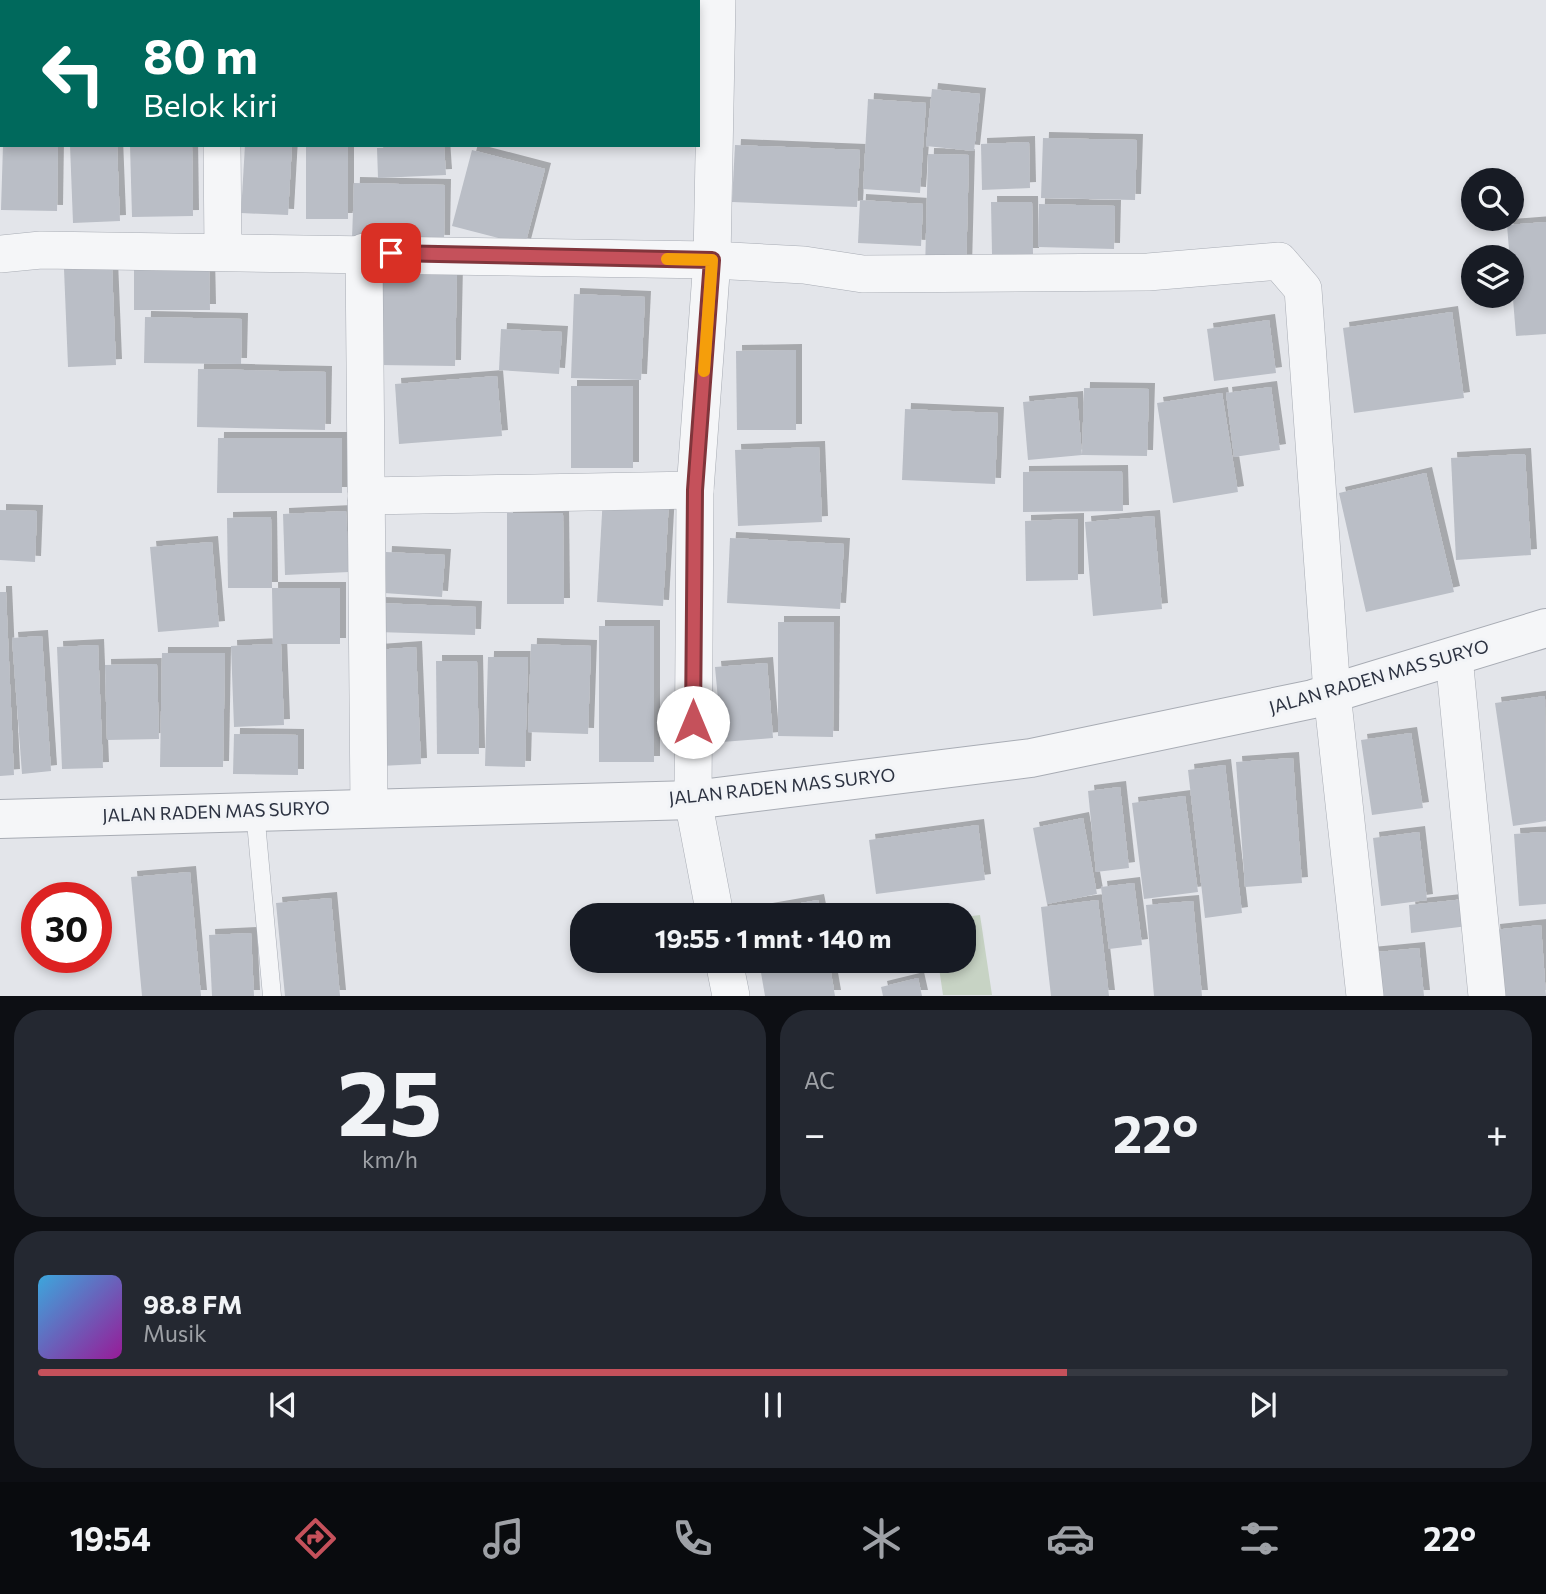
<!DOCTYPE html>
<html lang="id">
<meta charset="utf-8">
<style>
:root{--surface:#171b24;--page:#242831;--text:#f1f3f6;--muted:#9ea1a6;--line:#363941;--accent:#c5515b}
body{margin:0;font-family:Commissioner,sans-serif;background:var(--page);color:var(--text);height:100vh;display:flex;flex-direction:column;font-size:26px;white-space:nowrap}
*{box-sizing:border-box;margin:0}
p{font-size:23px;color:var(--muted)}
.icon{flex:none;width:38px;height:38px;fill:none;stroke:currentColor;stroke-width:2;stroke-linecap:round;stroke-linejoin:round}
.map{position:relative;height:996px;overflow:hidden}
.side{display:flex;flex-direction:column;gap:14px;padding:14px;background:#0d0f14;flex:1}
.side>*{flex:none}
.hud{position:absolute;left:0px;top:0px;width:700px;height:147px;box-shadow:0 4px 10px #0003;background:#00695c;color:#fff;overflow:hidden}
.controls{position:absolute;left:1461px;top:168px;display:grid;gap:14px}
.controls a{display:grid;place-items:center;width:63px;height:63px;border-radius:50%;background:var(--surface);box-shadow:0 4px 10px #0003;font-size:35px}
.speed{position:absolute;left:21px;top:882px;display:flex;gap:14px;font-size:35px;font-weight:700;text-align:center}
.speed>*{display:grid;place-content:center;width:91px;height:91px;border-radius:50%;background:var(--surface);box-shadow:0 4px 10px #0003;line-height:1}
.speed .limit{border:10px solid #d22;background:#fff;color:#111}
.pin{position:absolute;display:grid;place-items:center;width:60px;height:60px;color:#fff;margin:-30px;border-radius:14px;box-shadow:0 4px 10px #0006}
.me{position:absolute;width:77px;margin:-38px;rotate:0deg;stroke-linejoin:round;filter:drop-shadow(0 0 5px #0008)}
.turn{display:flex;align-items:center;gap:24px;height:147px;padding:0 28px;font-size:32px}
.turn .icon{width:91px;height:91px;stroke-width:2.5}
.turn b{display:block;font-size:49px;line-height:60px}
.big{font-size:52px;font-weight:700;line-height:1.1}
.side .card{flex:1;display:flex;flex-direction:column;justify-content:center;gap:10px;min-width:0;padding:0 24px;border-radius:28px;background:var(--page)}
.side .dial{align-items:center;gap:0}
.dial b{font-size:91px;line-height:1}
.song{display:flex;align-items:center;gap:21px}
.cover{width:84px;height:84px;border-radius:10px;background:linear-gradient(135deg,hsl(200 70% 55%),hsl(300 70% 35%))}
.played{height:7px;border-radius:4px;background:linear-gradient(90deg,var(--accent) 70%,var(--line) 70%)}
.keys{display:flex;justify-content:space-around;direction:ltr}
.heat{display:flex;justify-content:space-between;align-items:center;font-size:38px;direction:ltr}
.side .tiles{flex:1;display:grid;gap:14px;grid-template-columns:1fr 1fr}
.card:last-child{grid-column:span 2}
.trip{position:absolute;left:570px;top:903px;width:406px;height:70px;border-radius:28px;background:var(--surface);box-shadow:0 4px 10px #0003;font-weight:700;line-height:70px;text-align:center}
.menu{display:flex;height:112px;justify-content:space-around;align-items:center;background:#090b0e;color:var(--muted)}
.menu .icon{width:49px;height:49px}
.menu .current{color:var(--accent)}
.menu b{font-size:32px;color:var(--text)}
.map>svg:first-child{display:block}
</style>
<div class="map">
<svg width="1546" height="996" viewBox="0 0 1546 996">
<defs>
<filter id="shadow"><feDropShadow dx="6" dy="-6" stdDeviation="0" flood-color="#0004"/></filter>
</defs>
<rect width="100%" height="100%" fill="#e3e5ea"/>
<polygon fill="#c7d3c4" points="980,915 992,995 943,995 938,961 964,961 964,917"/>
<g fill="#babec6" filter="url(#shadow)">
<polygon points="932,89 980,94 974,151 926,146"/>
<polygon points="868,99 926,103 920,193 863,189"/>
<polygon points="1043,138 1137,140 1135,200 1041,198"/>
<polygon points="1029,142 1030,188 982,190 981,144"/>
<polygon points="3,145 58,145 57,211 1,210"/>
<polygon points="70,145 117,145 120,221 73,223"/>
<polygon points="130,145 192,145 193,216 132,217"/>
<polygon points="245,145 292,145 288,215 241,213"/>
<rect x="306" y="145" width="42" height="74"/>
<polygon points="735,145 860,150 857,207 732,202"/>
<polygon points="444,146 446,175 378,178 377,148"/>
<polygon points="472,150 545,169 525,245 452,226"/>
<polygon points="928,154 969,155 966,272 925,271"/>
<polygon points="354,183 445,185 444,241 352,239"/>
<polygon points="860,200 923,204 921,246 858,243"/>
<polygon points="991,202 1032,202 1033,254 992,254"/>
<polygon points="1039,204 1115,206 1114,249 1038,247"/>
<polygon points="1546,222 1546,334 1516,336 1507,225"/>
<polygon points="209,263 210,310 134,310 134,264"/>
<polygon points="112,267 116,365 68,367 64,269"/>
<polygon points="380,270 457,271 455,366 378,365"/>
<polygon points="574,294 645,297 641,380 571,378"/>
<polygon points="1452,312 1464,398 1354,413 1343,328"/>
<polygon points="145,317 242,319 241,364 144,363"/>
<polygon points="1269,320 1276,373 1214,381 1207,329"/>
<polygon points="501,329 562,332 559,374 499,370"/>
<polygon points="796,350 796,430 737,430 736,351"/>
<polygon points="198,369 326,372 325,430 197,427"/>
<polygon points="497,376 502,436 399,444 395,384"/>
<rect x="571" y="386" width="62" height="82"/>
<polygon points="1271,387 1280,450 1234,457 1226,393"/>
<polygon points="1084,388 1149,389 1147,456 1082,455"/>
<polygon points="1222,393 1238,492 1173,503 1157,403"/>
<polygon points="1077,397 1082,455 1028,460 1023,402"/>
<polygon points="905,409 998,413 995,484 902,480"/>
<polygon points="218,438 342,438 342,493 217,493"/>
<polygon points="819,447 822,522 738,526 735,450"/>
<polygon points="1525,454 1531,555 1456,560 1451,458"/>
<polygon points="1122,471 1123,511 1023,512 1023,472"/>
<polygon points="1426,473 1454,592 1366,612 1339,493"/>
<polygon points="603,496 669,500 663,606 597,602"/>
<polygon points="0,510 37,511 35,562 0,560"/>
<polygon points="346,511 349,572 285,575 283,514"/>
<polygon points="507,513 563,513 564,604 507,604"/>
<polygon points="1154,516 1162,609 1093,616 1085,522"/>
<polygon points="271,517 272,588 228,588 227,518"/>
<polygon points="1078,519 1078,580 1026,581 1025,521"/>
<polygon points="730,538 844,544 840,609 727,603"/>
<polygon points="212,542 219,627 158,632 150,547"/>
<polygon points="386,552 445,555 442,597 384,593"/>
<polygon points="272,588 340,588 340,644 281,644 284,725 234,727 231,646 273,644"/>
<polygon points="0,592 6,592 14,775 0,776"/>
<polygon points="378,603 476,607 475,635 377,632"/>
<polygon points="778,622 834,622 833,737 778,736"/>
<rect x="599" y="626" width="55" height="136"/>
<polygon points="42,636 51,771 22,774 12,638"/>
<polygon points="531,644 591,646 588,734 528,732"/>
<polygon points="98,645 103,768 62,769 57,647"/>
<polygon points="416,647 421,764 380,766 375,650"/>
<polygon points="162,653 225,653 223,767 160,767"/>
<polygon points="488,657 528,657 525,767 485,766"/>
<polygon points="436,661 477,661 479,754 437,754"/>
<polygon points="767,663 773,738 722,742 715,667"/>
<polygon points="157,664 159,739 107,740 105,665"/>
<polygon points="1545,696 1546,821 1513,826 1495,703"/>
<polygon points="1411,733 1423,808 1372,815 1361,740"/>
<polygon points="234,734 298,735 298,775 233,774"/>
<polygon points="1293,758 1302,883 1245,887 1236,762"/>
<polygon points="1225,765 1242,913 1205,918 1188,770"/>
<polygon points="1120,787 1129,868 1096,872 1088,791"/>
<polygon points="1185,796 1198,892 1144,899 1132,803"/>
<polygon points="1083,818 1097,894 1047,904 1033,828"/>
<polygon points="978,825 985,880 876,894 869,840"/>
<polygon points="1419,832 1427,900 1381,906 1373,838"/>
<polygon points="1546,832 1546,904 1519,906 1514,834"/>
<polygon points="190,872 201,996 142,996 131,877"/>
<polygon points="1134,883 1142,945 1109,949 1101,887"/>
<polygon points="331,898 340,996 285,996 276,903"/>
<polygon points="1474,898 1476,925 1411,933 1409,905"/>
<polygon points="818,900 821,915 751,915 750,912"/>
<polygon points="1098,900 1109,996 1051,996 1041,907"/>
<polygon points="1193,901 1202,996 1154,996 1146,905"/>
<polygon points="1541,925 1546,996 1500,996 1494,930"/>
<polygon points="251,933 254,996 212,996 209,935"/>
<polygon points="1419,948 1424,996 1371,996 1367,953"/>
<polygon points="759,961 829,961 835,996 765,996"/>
<polygon points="918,978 922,996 883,996 881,987"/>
</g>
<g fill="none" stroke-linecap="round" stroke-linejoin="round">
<defs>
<polyline id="service" points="255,811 272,996"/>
<g id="minor">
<polyline points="220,0 220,2"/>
<polyline points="222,145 223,251"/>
<polyline points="364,252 369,807"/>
<polyline points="0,254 41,250 712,260 804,265 863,274 1148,272 1279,261 1303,289 1332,693 1365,996"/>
<polyline points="366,496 695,490"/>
<polyline points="1454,657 1487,996"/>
<polyline points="715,915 693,800 695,490 712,260 717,0"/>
<polyline points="724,961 731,996"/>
</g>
<polyline id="tertiary" points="0,819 693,800 1031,758 1313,699 1546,628"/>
</defs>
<use href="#service" stroke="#a8acb4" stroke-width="19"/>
<use href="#minor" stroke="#a8acb4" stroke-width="38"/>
<use href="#tertiary" stroke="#a8acb4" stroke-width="40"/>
<use href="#service" stroke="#f5f6f8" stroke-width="18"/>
<use href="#minor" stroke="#f5f6f8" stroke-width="37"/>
<use href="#tertiary" stroke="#f5f6f8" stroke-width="38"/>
</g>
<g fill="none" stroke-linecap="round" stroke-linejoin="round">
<defs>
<polyline id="route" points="391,253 712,260 695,490 693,722"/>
</defs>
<use href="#route" stroke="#80353b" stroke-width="18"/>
<use href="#route" stroke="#c5515b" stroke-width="12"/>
<polyline stroke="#f59e0b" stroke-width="12" points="667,259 712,260 704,371"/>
</g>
<g text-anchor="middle" stroke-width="6" stroke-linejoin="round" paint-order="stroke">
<g font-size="18" fill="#2c3241" stroke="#f2f4f7">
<text transform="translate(1379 677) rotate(-16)" y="6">JALAN RADEN MAS SURYO</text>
<text transform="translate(782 787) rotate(-6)" y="6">JALAN RADEN MAS SURYO</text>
<text transform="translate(216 812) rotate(-2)" y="6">JALAN RADEN MAS SURYO</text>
</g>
</g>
</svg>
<div class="controls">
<a><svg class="icon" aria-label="search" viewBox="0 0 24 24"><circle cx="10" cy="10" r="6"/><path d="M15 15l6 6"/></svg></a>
<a><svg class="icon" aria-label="layers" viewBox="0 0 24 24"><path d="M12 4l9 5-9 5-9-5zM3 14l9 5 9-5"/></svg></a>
</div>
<div class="speed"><div class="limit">30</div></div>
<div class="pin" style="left:391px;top:253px;background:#d93025"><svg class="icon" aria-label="arrive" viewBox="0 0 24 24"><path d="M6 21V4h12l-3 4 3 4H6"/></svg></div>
<svg class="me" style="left:693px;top:722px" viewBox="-20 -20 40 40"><circle r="19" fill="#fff"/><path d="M0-13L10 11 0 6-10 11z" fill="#c5515b"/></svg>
<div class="trip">19:55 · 1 mnt · 140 m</div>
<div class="hud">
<div class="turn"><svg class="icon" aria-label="left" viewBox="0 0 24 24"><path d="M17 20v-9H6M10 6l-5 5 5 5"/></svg><div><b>80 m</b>Belok kiri</div></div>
</div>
</div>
<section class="side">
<div class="tiles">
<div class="card dial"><b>25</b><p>km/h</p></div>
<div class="card"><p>AC</p>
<div class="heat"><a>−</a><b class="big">22°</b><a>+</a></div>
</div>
<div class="card">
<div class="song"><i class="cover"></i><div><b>98.8 FM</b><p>Musik</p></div></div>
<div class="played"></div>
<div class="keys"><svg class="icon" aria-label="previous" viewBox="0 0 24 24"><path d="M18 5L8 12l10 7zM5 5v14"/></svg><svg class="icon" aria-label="pause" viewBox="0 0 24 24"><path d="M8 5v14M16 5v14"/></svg><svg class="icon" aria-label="next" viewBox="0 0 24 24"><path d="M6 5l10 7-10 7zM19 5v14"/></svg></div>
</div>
</div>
</section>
<nav class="menu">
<b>19:54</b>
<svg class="icon current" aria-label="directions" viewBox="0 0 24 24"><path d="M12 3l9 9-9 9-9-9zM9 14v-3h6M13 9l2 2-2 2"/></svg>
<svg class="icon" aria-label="music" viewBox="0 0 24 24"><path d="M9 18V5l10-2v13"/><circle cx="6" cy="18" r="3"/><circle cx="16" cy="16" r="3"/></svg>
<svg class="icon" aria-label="phone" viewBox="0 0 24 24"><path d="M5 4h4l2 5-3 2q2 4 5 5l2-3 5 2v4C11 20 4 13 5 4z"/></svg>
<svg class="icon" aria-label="climate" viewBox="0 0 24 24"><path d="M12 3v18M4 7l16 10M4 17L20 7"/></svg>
<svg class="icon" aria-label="car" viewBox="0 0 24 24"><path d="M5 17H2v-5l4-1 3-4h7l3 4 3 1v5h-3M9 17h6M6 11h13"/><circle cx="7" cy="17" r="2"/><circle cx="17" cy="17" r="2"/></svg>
<svg class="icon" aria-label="filters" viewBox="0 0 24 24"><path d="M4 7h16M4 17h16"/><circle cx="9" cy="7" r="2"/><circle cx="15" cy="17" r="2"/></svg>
<b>22°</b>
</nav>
